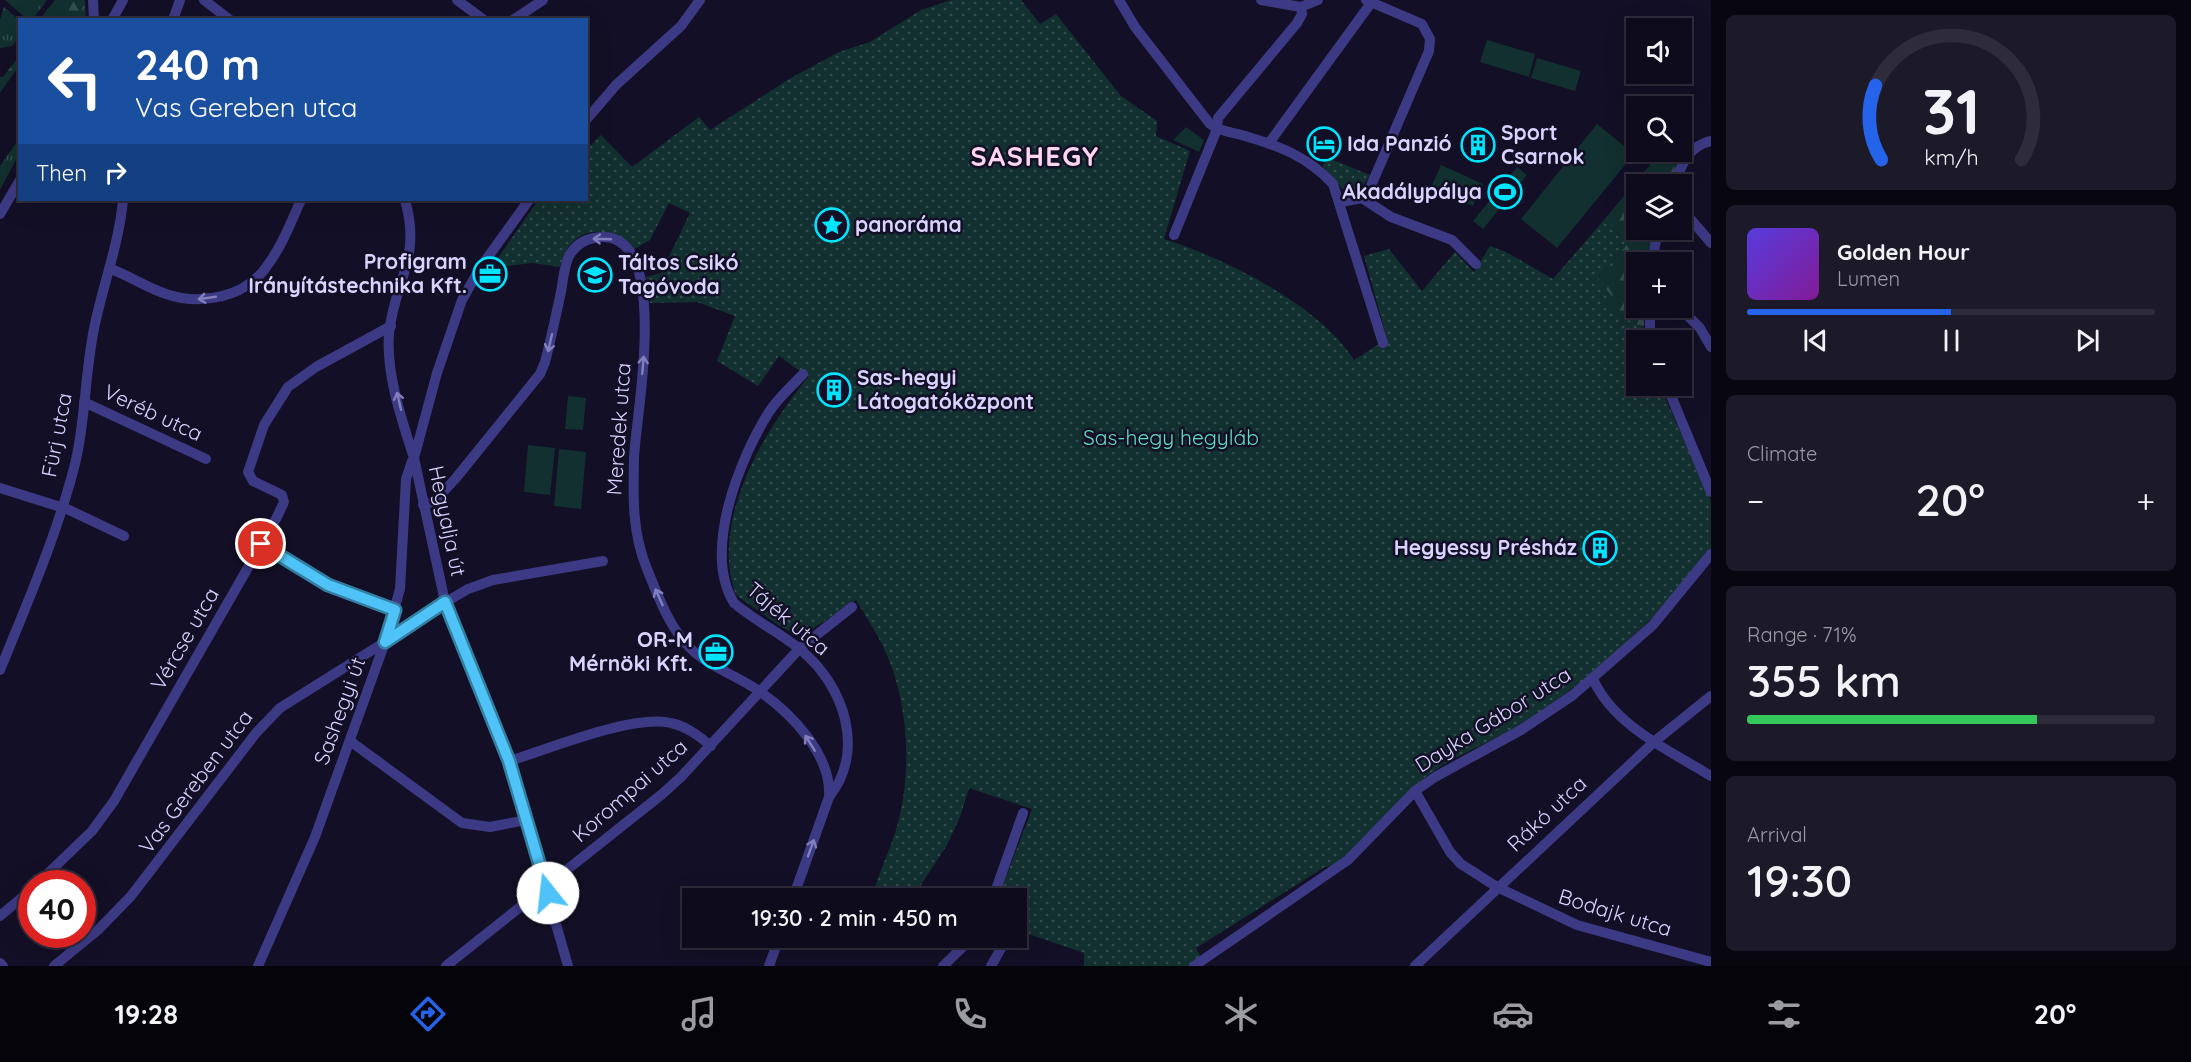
<!DOCTYPE html>
<meta charset="utf-8">
<style>
:root{--surface:#0e0b1c;--page:#1c1929;--text:#f1f3f6;--muted:#9b9ba3;--line:#2e2b3b;--accent:#2563eb}
body{margin:0;font-family:Quicksand,sans-serif;background:var(--page);color:var(--text);height:100vh;display:flex;flex-direction:column;font-size:22px;white-space:nowrap}
*{box-sizing:border-box;margin:0}
p{font-size:20px;color:var(--muted)}
.icon{flex:none;width:33px;height:33px;fill:none;stroke:currentColor;stroke-width:2;stroke-linecap:round;stroke-linejoin:round}
.map{position:relative;flex:1;overflow:hidden}
.details{display:flex;flex-direction:column;gap:15px;padding:15px;background:#08060f;width:480px}
.details>*{flex:none}
.banner{position:absolute;left:18px;top:18px;width:570px;height:183px;border-radius:0px;box-shadow:0 6px 24px #0002,0 0 0 2px var(--line);background:#1a4fa0;color:#fff;overflow:hidden}
.tools{position:absolute;left:1626px;top:18px;display:grid;gap:12px}
.tools a{display:grid;place-items:center;width:66px;height:66px;border-radius:0px;background:var(--surface);box-shadow:0 6px 24px #0002,0 0 0 2px var(--line);font-size:30px}
.speed{position:absolute;left:18px;top:870px;display:flex;gap:12px;font-size:30px;font-weight:700;text-align:center}
.speed>*{display:grid;place-content:center;width:78px;height:78px;border-radius:50%;background:var(--surface);box-shadow:0 6px 24px #0002,0 0 0 2px var(--line);line-height:1}
.speed .limit{border:9px solid #d22;background:#fff;color:#111}
.pin{position:absolute;display:grid;place-items:center;width:51px;height:51px;color:#fff;margin:-26px;border:3px solid #fff;border-radius:50%;box-shadow:0 2px 6px #0007}
.me{position:absolute;width:66px;margin:-33px;rotate:344deg;stroke-linejoin:round;filter:drop-shadow(0 0 4px #0008)}
.turn{display:flex;align-items:center;gap:21px;height:126px;padding:0 18px;font-size:27px}
.turn .icon{width:78px;height:78px;stroke-width:2.5}
.turn b{display:block;font-size:42px;line-height:51px}
.then{display:flex;align-items:center;height:57px;padding:0 18px;background:#0003;gap:12px;font-size:22px}
.big{font-size:45px;font-weight:600;line-height:1.1}
.details .widget{flex:1;display:flex;flex-direction:column;justify-content:center;gap:9px;min-width:0;padding:0 21px;border-radius:9px;background:var(--page)}
.details .dial{align-items:center;gap:0}
.dial svg{height:156px;overflow:visible;fill:none;stroke:var(--line);stroke-width:7;stroke-linecap:round;text-anchor:middle}
.dial text{fill:var(--text);stroke:none}
.song{display:flex;align-items:center;gap:18px}
.cover{width:72px;height:72px;border-radius:9px;background:linear-gradient(135deg,hsl(250 70% 55%),hsl(290 70% 35%))}
.played{height:6px;border-radius:3px;background:linear-gradient(90deg,var(--accent) 50%,var(--line) 50%)}
.keys{display:flex;justify-content:space-around;direction:ltr}
.heat{display:flex;justify-content:space-between;align-items:center;font-size:33px;direction:ltr}
.charge{height:9px;border-radius:4px;background:linear-gradient(90deg,#34c759 71%,var(--line) 0)}
.trip{position:absolute;left:682px;top:888px;width:345px;height:60px;border-radius:0px;background:var(--surface);box-shadow:0 6px 24px #0002,0 0 0 2px var(--line);font-weight:600;line-height:60px;text-align:center}
.tab-bar{display:flex;height:96px;justify-content:space-around;align-items:center;background:#06040b;color:var(--muted)}
.tab-bar .icon{width:42px;height:42px}
.tab-bar .current{color:var(--accent)}
.tab-bar b{font-size:27px;color:var(--text)}
main{display:flex;flex:1;min-height:0}
.map>svg:first-child{display:block}
</style>
<main>
<div class="map">
<svg width="1711" height="966" viewBox="0 0 1711 966">
<defs>
<pattern id="grass-tufts" width="24" height="20" patternUnits="userSpaceOnUse" patternTransform="scale(1.5)"><rect width="24" height="20" fill="#12302f"/><path d="M3 7l-1-3M5 7V3M7 7l1-3M15 17l-1-3M17 17v-4M19 17l1-3" fill="none" stroke="#344d4e"/></pattern>
<pattern id="forest-firs" width="22" height="20" patternUnits="userSpaceOnUse" patternTransform="scale(1.5)"><rect width="22" height="20" fill="#12302f"/><path d="M5 1l3.5 6h-7zM16 11l3.5 6h-7z" fill="#344d4e"/></pattern>
<pattern id="park-dots" width="8" height="8" patternUnits="userSpaceOnUse" patternTransform="scale(1.5)"><rect width="8" height="8" fill="#12302f"/><path d="M2 2h.1M6 6h.1" fill="none" stroke="#344d4e" stroke-width="1.8" stroke-linecap="round"/></pattern>
</defs>
<rect width="100%" height="100%" fill="#130f26"/>
<g fill="url(#grass-tufts)">
<polygon points="5,0 47,0 32,20 27,19"/>
<polygon points="55,0 85,0 86,19 39,20"/>
<polygon points="4,7 19,20 19,36 12,46 0,48 0,20"/>
<polygon points="19,139 19,154 0,190 0,166"/>
</g>
<g fill="url(#forest-firs)">
<polygon points="79,0 85,19 63,19 62,14 69,2"/>
<polygon points="19,46 19,66 0,93 0,77 3,77 17,59 16,50"/>
<polygon points="1682,130 1695,143 1682,153 1669,184 1636,184 1636,230 1653,230 1648,262 1636,262 1636,308 1645,308 1644,328 1603,307 1598,279 1628,243 1603,221 1661,152 1682,152"/>
</g>
<g fill="url(#park-dots)">
<path d="M951 0H1021L1040 24 1056 14 1121 96 1157 121 1156 136 1190 151 1164 239C1226 259 1318 304 1354 360L1387 339 1364 256 1389 249 1422 291 1455 252 1474 272 1490 246 1506 252 1553 279 1603 221 1628 243 1598 279 1611 295 1603 307 1644 328 1645 340H1636V386H1660L1711 501V548L1666 605 1595 671 1531 720 1444 764 1424 778 1336 866 1325 867 1196 948 1201 957 1190 966H1084V953L1017 930V898H998L1032 809 969 788 960 817 947 845 913 897 872 898C879 870 894 843 900 815 910 770 908 718 894 674 886 647 870 623 856 600L801 637 778 625 736 595C709 521 763 433 808 377L779 356 758 386 717 361 735 316 697 302 650 303 646 277 661 273 690 213 669 203 650 240 634 249C606 222 570 226 560 267L532 263 491 268 538 200H586L587 149 601 135 632 167 699 117 710 130 789 79 839 52 870 42 921 10Z"/>
<polygon points="1328,158 1370,175 1359,193 1347,194 1322,166"/>
</g>
<g fill="#12302f">
<polygon points="1487,40 1535,54 1529,77 1480,62"/>
<polygon points="1537,58 1581,71 1575,91 1531,78"/>
<polygon points="1597,124 1634,154 1557,248 1521,219"/>
<polygon points="1186,127 1204,140 1199,152 1173,140"/>
<polygon points="1441,165 1483,184 1473,206 1431,187"/>
<polygon points="1517,167 1527,175 1483,229 1473,221"/>
<polygon points="568,396 586,398 583,430 565,429"/>
<polygon points="528,445 555,448 550,495 524,492"/>
<polygon points="559,449 586,452 581,509 554,506"/>
</g>
<g fill="none" stroke-linecap="round" stroke-linejoin="round">
<g stroke="#3d3a85" stroke-width="10">
<polyline points="93,0 94,20"/>
<polyline points="204,0 230,20"/>
<polyline points="457,0 484,20"/>
<path d="M1119 0 1135 27 1210 124C1221 132 1232 132 1245 136 1280 146 1308 157 1333 184L1383 343"/>
<polyline points="1261,0 1301,7 1318,0"/>
<polyline points="112,20 123,0"/>
<polyline points="173,20 180,0"/>
<polyline points="513,20 543,0"/>
<polyline points="586,120 616,85 681,26 700,0"/>
<polyline points="1269,143 1371,3"/>
<path d="M1674 184C1682 165 1688 146 1711 141"/>
<polyline points="1362,198 1391,217 1452,240 1476,264"/>
<path d="M405 200C422 259 394 281 389 334 386 373 401 418 413 455"/>
<polyline points="529,200 480,268 462,300 437,373 414,458 445,602 509,761 568,966"/>
<polyline points="1341,202 1362,198 1370,188 1429,51 1430,39 1422,24 1366,0"/>
<polyline points="1682,209 1711,243"/>
<polyline points="0,214 20,180"/>
<polyline points="1174,235 1217,129 1218,118 1297,23 1302,14 1301,7"/>
<polyline points="1652,262 1658,230"/>
<path d="M111 269C130 276 147 288 166 294 201 306 246 297 267 266 282 246 291 222 301 200"/>
<polyline points="1650,308 1650,340"/>
<polyline points="1680,308 1700,328 1711,347"/>
<path d="M803 374C792 386 778 398 769 412 740 458 702 551 734 603 755 621 781 633 802 651 844 686 866 751 829 797"/>
<polyline points="1667,386 1711,492"/>
<polyline points="84,402 206,459"/>
<polyline points="0,488 67,509 124,536"/>
<path d="M423 505 435 501 456 478 540 374 545 362C551 339 556 315 561 292 563 280 564 267 569 256 574 247 583 240 594 238 675 222 635 419 634 458 633 496 632 533 647 569 658 596 669 627 690 648 709 667 738 676 759 691 791 713 832 755 829 797L793 898"/>
<polyline points="261,544 328,585 395,610"/>
<path d="M0 670C28 601 58 533 76 460 86 415 85 369 95 324 104 282 119 243 123 200"/>
<path d="M1593 679C1614 726 1669 750 1711 776"/>
<polyline points="350,741 462,823 490,827 526,820"/>
<path d="M509 761C549 749 632 714 671 723 686 726 699 736 711 746"/>
<polyline points="1415,791 1450,852 1461,864 1497,887 1577,925 1711,962"/>
<polyline points="37,884 92,831 114,801 277,517 284,502 282,495 253,481 248,472 264,425 288,387 316,367 391,326"/>
<polyline points="993,898 1023,813"/>
<polyline points="0,916 32,889"/>
<polyline points="0,963 3,966"/>
<polyline points="54,966 98,930 131,896 256,733 280,708 385,642 410,623 468,589 493,580 603,561"/>
<polyline points="258,966 315,837 385,642 400,589 406,479 412,461"/>
<polyline points="446,966 661,795 681,777 800,648 852,607"/>
<polyline points="769,966 779,938"/>
<polyline points="943,966 972,938"/>
<polyline points="991,966 1007,938"/>
<polyline points="1194,966 1348,860 1415,791 1435,777 1521,730 1573,695 1653,625 1711,554"/>
<polyline points="1415,966 1655,741 1711,696"/>
</g>
</g>
<defs><path id="oneway-shaft" d="M-6 0H5M1.5-3L5.5 0L1.5 3" fill="none" stroke-width="1.6" stroke-linecap="round" stroke-linejoin="round" transform="scale(1.5)"/></defs>
<g stroke="#837fbc">
<use href="#oneway-shaft" transform="translate(602 239) rotate(-178)"/>
<use href="#oneway-shaft" transform="translate(207 298) rotate(172)"/>
<use href="#oneway-shaft" transform="translate(550 343) rotate(103)"/>
<use href="#oneway-shaft" transform="translate(643 365) rotate(-85)"/>
<use href="#oneway-shaft" transform="translate(399 401) rotate(-103)"/>
<use href="#oneway-shaft" transform="translate(659 597) rotate(-114)"/>
<use href="#oneway-shaft" transform="translate(810 743) rotate(-122)"/>
<use href="#oneway-shaft" transform="translate(811 848) rotate(-70)"/>
</g>
<g fill="none" stroke-linecap="round" stroke-linejoin="round">
<defs>
<polyline id="route" points="261,544 328,585 395,610 385,642 445,602 509,761 548,893"/>
</defs>
<use href="#route" stroke="#337fa1" stroke-width="15"/>
<use href="#route" stroke="#4fc3f7" stroke-width="10"/>
</g>
<defs>
<symbol id="hotel-ring" viewBox="-11 -11 22 22"><circle r="9.5" fill="#130f26" stroke="#00e5ff" stroke-width="1.5"/><path d="M-6-4.5h1.5V1H6V5H4.5V3h-9V5H-6ZM-4 0a1.8 1.8 0 1 1 3.6 0ZM.5 0V-2.5h3Q6-2.5 6 0Z" fill="#00e5ff"/></symbol>
<symbol id="building-ring" viewBox="-11 -11 22 22"><circle r="9.5" fill="#130f26" stroke="#00e5ff" stroke-width="1.5"/><path d="M-4-6H4V6H1V3H-1V6H-4ZM-2.5-4.3h1.7v1.8h-1.7ZM.8-4.3h1.7v1.8H.8ZM-2.5-1h1.7V.8h-1.7ZM.8-1h1.7V.8H.8Z" fill="#00e5ff"/></symbol>
<symbol id="stadium-ring" viewBox="-11 -11 22 22"><circle r="9.5" fill="#130f26" stroke="#00e5ff" stroke-width="1.5"/><path d="M0-5a6.5 5 0 1 0 0 10a6.5 5 0 1 0 0-10ZM-3.5-1.8h7v3.6h-7Z" fill="#00e5ff"/></symbol>
<symbol id="sight-ring" viewBox="-11 -11 22 22"><circle r="9.5" fill="#130f26" stroke="#00e5ff" stroke-width="1.5"/><path d="M0-6L1.8-2.2L6-1.7L2.9 1.2L3.7 5.4L0 3.3L-3.7 5.4L-2.9 1.2L-6-1.7L-1.8-2.2Z" fill="#00e5ff"/></symbol>
<symbol id="office-ring" viewBox="-11 -11 22 22"><circle r="9.5" fill="#130f26" stroke="#00e5ff" stroke-width="1.5"/><path d="M-6-3h4V-5.5h4V-3h4V5H-6ZM-1-4.5V-3h2v-1.5ZM-6 0V1H6V0Z" fill="#00e5ff"/></symbol>
<symbol id="school-ring" viewBox="-11 -11 22 22"><circle r="9.5" fill="#130f26" stroke="#00e5ff" stroke-width="1.5"/><path d="M0-5L7-2L0 1L-7-2ZM-4 1L0 2.5L4 1V4Q0 6-4 4Z" fill="#00e5ff"/></symbol>
</defs>
<g fill-rule="evenodd">
<use href="#hotel-ring" x="1305" y="125" width="38" height="38"/>
<use href="#building-ring" x="1459" y="126" width="38" height="38"/>
<use href="#stadium-ring" x="1486" y="173" width="38" height="38"/>
<use href="#sight-ring" x="813" y="206" width="38" height="38"/>
<use href="#office-ring" x="471" y="255" width="38" height="38"/>
<use href="#school-ring" x="576" y="256" width="38" height="38"/>
<use href="#building-ring" x="815" y="371" width="38" height="38"/>
<use href="#building-ring" x="1581" y="529" width="38" height="38"/>
<use href="#office-ring" x="697" y="633" width="38" height="38"/>
</g>
<g text-anchor="middle" stroke-width="5" stroke-linejoin="round" paint-order="stroke">
<g font-size="21" font-weight="bold" fill="#d9d4ff" stroke="#130f26" text-anchor="start">
<text x="1501" y="140">Sport<tspan x="1501" dy="24">Csarnok</tspan></text>
<text x="1347" y="151">Ida Panzió</text>
<text x="1482" y="199" text-anchor="end">Akadálypálya</text>
<text x="855" y="232">panoráma</text>
<text x="467" y="269" text-anchor="end">Profigram<tspan x="467" dy="24">Irányítástechnika Kft.</tspan></text>
<text x="618" y="270">Táltos Csikó<tspan x="618" dy="24">Tagóvoda</tspan></text>
<text x="857" y="385">Sas-hegyi<tspan x="857" dy="24">Látogatóközpont</tspan></text>
<text x="1577" y="555" text-anchor="end">Hegyessy Présház</text>
<text x="693" y="647" text-anchor="end">OR-M<tspan x="693" dy="24">Mérnöki Kft.</tspan></text>
</g>
<g font-size="21" fill="#d9d4ff" stroke="#130f26">
<text transform="translate(153 413) rotate(25)" y="7">Veréb utca</text>
<text transform="translate(619 429) rotate(-86)" y="7">Meredek utca</text>
<text transform="translate(57 435) rotate(-79)" y="7">Fürj utca</text>
<text transform="translate(447 521) rotate(78)" y="7">Hegyalja út</text>
<text transform="translate(788 619) rotate(40)" y="7">Tájék utca</text>
<text transform="translate(185 639) rotate(-60)" y="7">Vércse utca</text>
<text transform="translate(340 711) rotate(-70)" y="7">Sashegyi út</text>
<text transform="translate(1493 720) rotate(-32)" y="7">Dayka Gábor utca</text>
<text transform="translate(196 782) rotate(-53)" y="7">Vas Gereben utca</text>
<text transform="translate(630 791) rotate(-41)" y="7">Korompai utca</text>
<text transform="translate(1547 814) rotate(-43)" y="7">Rákó utca</text>
<text transform="translate(1615 913) rotate(17)" y="7">Bodajk utca</text>
</g>
<g font-size="21" fill="#5fe0c0" stroke="#130f26">
<text x="1171" y="445">Sas-hegy hegyláb</text>
</g>
<g font-size="27" font-weight="bold" letter-spacing="1.5" fill="#ffd6f0" stroke="#130f26">
<text x="1035" y="166">SASHEGY</text>
</g>
</g>
</svg>
<div class="tools">
<a><svg class="icon" aria-label="sound" viewBox="0 0 24 24"><path d="M4 9h4l5-4v14l-5-4H4zM17 9q2 3 0 6"/></svg></a>
<a><svg class="icon" aria-label="search" viewBox="0 0 24 24"><circle cx="10" cy="10" r="6"/><path d="M15 15l6 6"/></svg></a>
<a><svg class="icon" aria-label="layers" viewBox="0 0 24 24"><path d="M12 4l9 5-9 5-9-5zM3 14l9 5 9-5"/></svg></a>
<a>+</a>
<a>−</a>
</div>
<div class="speed"><div class="limit">40</div></div>
<div class="pin" style="left:261px;top:544px;background:#d93025"><svg class="icon" aria-label="arrive" viewBox="0 0 24 24"><path d="M6 21V4h12l-3 4 3 4H6"/></svg></div>
<svg class="me" style="left:548px;top:893px" viewBox="-20 -20 40 40"><circle r="19" fill="#fff"/><path d="M0-13L10 11 0 6-10 11z" fill="#4fc3f7"/></svg>
<div class="trip">19:30 · 2 min · 450 m</div>
<div class="banner">
<div class="turn"><svg class="icon" aria-label="left" viewBox="0 0 24 24"><path d="M17 20v-9H6M10 6l-5 5 5 5"/></svg><div><b>240 m</b>Vas Gereben utca</div></div>
<div class="then">Then<svg class="icon" aria-label="right" viewBox="0 0 24 24"><path d="M7 20v-9h11M14 6l5 5-5 5"/></svg></div>
</div>
</div>
<section class="details">
<div class="widget dial"><svg viewBox="0 0 100 80">
<path d="M14 69A42 42 0 1 1 86 69"/>
<path d="M14 69A42 42 0 0 1 11 31" stroke="#2563eb"/>
<text x="50" y="56" font-size="32" font-weight="700">31</text>
<text x="50" y="72" font-size="11">km/h</text>
</svg></div>
<div class="widget">
<div class="song"><i class="cover"></i><div><b>Golden Hour</b><p>Lumen</p></div></div>
<div class="played"></div>
<div class="keys"><svg class="icon" aria-label="previous" viewBox="0 0 24 24"><path d="M18 5L8 12l10 7zM5 5v14"/></svg><svg class="icon" aria-label="pause" viewBox="0 0 24 24"><path d="M8 5v14M16 5v14"/></svg><svg class="icon" aria-label="next" viewBox="0 0 24 24"><path d="M6 5l10 7-10 7zM19 5v14"/></svg></div>
</div>
<div class="widget"><p>Climate</p>
<div class="heat"><a>−</a><b class="big">20°</b><a>+</a></div>
</div>
<div class="widget"><p>Range · 71%</p><b class="big">355 km</b><div class="charge"></div></div>
<div class="widget"><p>Arrival</p><b class="big">19:30</b></div>
</section>
</main>
<nav class="tab-bar">
<b>19:28</b>
<svg class="icon current" aria-label="directions" viewBox="0 0 24 24"><path d="M12 3l9 9-9 9-9-9zM9 14v-3h6M13 9l2 2-2 2"/></svg>
<svg class="icon" aria-label="music" viewBox="0 0 24 24"><path d="M9 18V5l10-2v13"/><circle cx="6" cy="18" r="3"/><circle cx="16" cy="16" r="3"/></svg>
<svg class="icon" aria-label="phone" viewBox="0 0 24 24"><path d="M5 4h4l2 5-3 2q2 4 5 5l2-3 5 2v4C11 20 4 13 5 4z"/></svg>
<svg class="icon" aria-label="climate" viewBox="0 0 24 24"><path d="M12 3v18M4 7l16 10M4 17L20 7"/></svg>
<svg class="icon" aria-label="car" viewBox="0 0 24 24"><path d="M5 17H2v-5l4-1 3-4h7l3 4 3 1v5h-3M9 17h6M6 11h13"/><circle cx="7" cy="17" r="2"/><circle cx="17" cy="17" r="2"/></svg>
<svg class="icon" aria-label="filters" viewBox="0 0 24 24"><path d="M4 7h16M4 17h16"/><circle cx="9" cy="7" r="2"/><circle cx="15" cy="17" r="2"/></svg>
<b>20°</b>
</nav>
